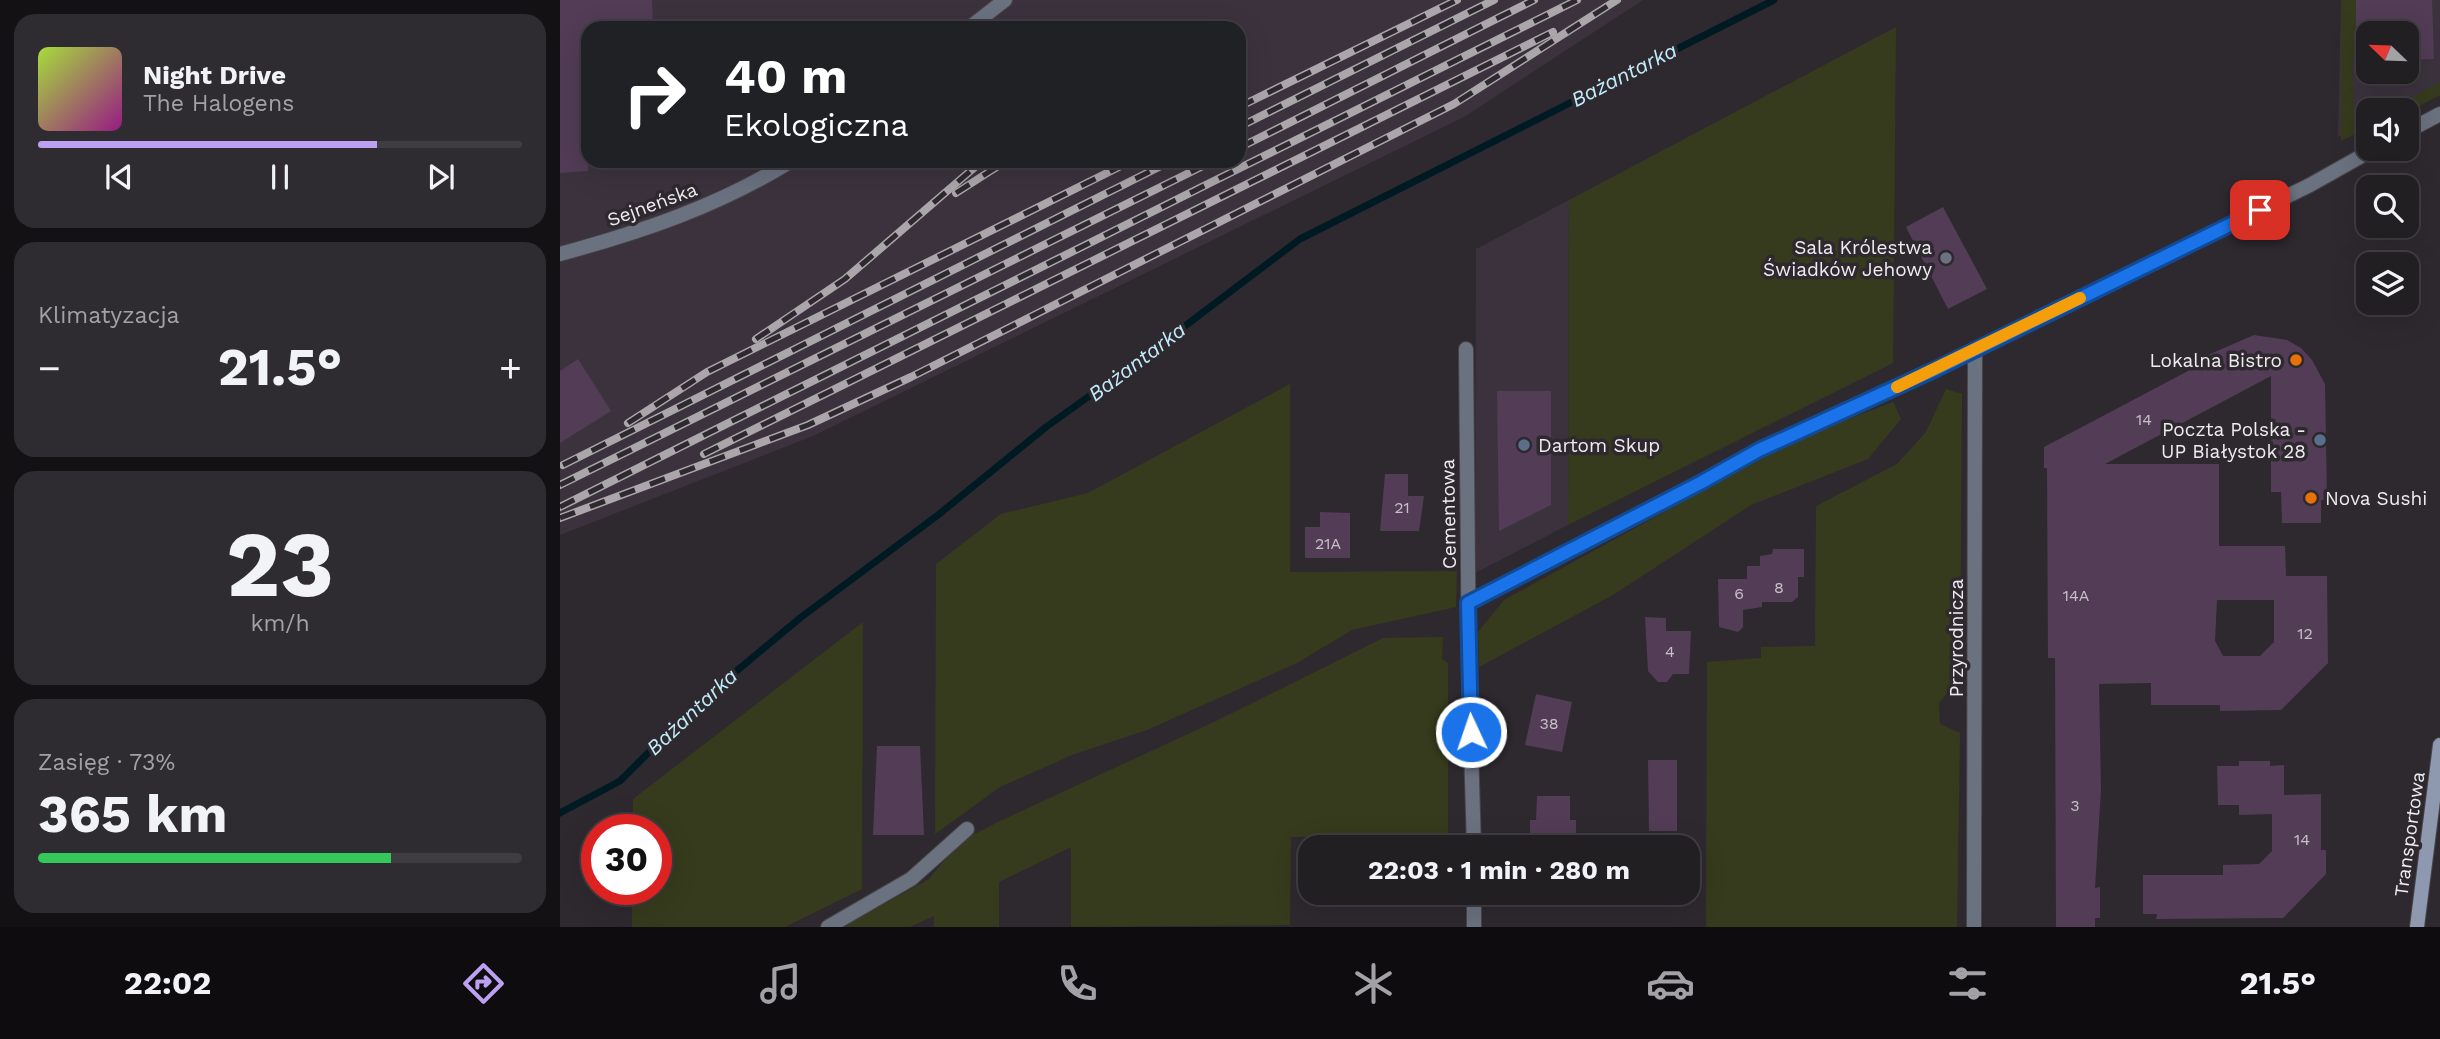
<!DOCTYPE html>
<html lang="pl">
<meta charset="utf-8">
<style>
:root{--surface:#221f23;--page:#2e2c30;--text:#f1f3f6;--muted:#a2a2a6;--line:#3f3d41;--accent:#bca0f2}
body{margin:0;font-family:"Work Sans",sans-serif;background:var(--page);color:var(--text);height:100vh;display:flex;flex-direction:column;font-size:26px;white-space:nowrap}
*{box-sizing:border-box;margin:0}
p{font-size:23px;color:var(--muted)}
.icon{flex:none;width:38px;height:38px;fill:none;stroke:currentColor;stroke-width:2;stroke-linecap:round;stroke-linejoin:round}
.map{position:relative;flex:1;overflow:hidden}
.side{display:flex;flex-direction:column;gap:14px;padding:14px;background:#131113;width:560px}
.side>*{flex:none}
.guide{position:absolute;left:21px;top:21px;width:665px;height:147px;border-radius:21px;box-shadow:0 7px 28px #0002,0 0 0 2px var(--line);background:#202124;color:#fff;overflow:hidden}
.needle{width:46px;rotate:293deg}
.fabs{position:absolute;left:1796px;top:21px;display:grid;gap:14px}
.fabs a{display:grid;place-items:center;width:63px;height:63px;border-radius:14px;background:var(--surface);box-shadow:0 7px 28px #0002,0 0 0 2px var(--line);font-size:35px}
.speed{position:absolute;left:21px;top:814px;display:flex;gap:14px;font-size:35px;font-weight:700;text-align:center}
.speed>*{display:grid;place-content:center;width:91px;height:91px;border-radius:50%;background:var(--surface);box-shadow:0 7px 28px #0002,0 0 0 2px var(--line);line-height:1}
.speed .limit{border:10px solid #d22;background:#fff;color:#111}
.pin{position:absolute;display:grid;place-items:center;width:60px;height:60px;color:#fff;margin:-30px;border-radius:14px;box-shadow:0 4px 10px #0006}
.me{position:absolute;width:77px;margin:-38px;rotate:357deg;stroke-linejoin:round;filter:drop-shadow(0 0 5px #0008)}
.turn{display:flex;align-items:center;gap:24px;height:147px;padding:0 28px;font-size:32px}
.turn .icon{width:91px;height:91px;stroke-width:2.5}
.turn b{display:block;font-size:49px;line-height:60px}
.big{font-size:52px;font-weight:700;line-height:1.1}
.side .tile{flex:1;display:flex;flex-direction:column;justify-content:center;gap:10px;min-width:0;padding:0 24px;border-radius:21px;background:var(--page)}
.side .dial{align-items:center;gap:0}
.dial b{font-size:91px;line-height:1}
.song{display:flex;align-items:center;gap:21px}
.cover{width:84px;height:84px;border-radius:10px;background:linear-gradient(135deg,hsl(80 70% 55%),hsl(310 70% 35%))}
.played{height:7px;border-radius:4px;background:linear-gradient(90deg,var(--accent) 70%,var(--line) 70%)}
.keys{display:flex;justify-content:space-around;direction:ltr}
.heat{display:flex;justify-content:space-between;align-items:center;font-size:38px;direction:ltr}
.charge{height:10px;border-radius:5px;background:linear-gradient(90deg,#34c759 73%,var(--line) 0)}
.trip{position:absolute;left:738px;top:835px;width:402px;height:70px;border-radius:21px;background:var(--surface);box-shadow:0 7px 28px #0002,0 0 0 2px var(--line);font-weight:700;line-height:70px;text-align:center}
.menu{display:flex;height:112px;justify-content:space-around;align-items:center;background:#0e0c0e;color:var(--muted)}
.menu .icon{width:49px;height:49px}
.menu .active{color:var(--accent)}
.menu b{font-size:32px;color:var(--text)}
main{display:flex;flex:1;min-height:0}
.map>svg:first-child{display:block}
</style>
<main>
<section class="side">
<div class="tile">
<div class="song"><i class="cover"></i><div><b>Night Drive</b><p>The Halogens</p></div></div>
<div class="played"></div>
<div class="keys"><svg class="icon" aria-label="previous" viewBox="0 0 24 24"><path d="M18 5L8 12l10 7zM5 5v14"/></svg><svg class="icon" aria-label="pause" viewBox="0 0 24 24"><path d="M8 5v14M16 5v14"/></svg><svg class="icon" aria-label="next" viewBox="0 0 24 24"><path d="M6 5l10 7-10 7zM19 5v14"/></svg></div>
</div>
<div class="tile"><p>Klimatyzacja</p>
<div class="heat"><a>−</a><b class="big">21.5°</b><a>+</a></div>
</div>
<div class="tile dial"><b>23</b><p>km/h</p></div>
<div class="tile"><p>Zasięg · 73%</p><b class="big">365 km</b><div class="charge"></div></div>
</section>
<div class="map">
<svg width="1880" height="927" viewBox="0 0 1880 927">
<rect width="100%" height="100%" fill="#2e292f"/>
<g fill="#3b323d" fill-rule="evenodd">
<path d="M0 0H1083L904 117 253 436 0 535ZM28 28H679V161H28Z"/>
<path d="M1781 0H1880V85L1830 110H1808V122L1778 137ZM1808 33H1846V72H1808Z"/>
<polygon points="1009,200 1008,525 915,573 916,249"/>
</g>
<g fill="#373b1d">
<polygon points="1781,0 1796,0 1797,61 1792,61 1794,107 1802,131 1781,141"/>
<polygon points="1336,27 1333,363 1008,525 1009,200"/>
<polygon points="1880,82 1880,95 1846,113 1846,110 1817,110 1826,99 1831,108"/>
<polygon points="730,384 730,572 897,571 896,607 792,630 737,663 587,730 512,755 440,787 375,834 376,564 441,514 528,493"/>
<polygon points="1386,389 1402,394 1400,677 1379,703 1380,724 1400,733 1397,927 1146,927 1147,662 1201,658 1201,647 1255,646 1256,506 1337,464 1366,432"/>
<polygon points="1333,402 1341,419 1308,459 1191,505 1053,595 919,667 918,632 944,600 1241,437"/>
<polygon points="303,622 302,889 225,927 72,927 72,889 96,889 96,830 73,829 73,799"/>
<polygon points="883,637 882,659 888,663 888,835 731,837 730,925 511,927 511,847 439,882 439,927 374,927 374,916 350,927 283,927 369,879 399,842 440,821 656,721 823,638"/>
</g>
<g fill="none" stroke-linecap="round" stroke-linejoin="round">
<polyline stroke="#001a23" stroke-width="7" points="0,813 60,781 137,704 240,618 378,515 486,427 584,357 740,239 1214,0"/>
</g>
<g fill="#523c56" fill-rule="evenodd">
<polygon points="0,0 92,0 93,28 28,28 28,171 0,173"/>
<polygon points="1796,0 1872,0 1874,59 1846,60 1846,33 1796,33"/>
<polygon points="1383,207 1427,289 1388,309 1346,227"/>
<path d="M1694 335 1727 340 1741 348 1752 360 1765 384 1767 500H1761V523H1722L1721 492H1711V376L1545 464H1659V546H1725L1726 576H1767L1768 663 1721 710 1660 711V705H1591V683L1539 684 1541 789 1535 888 1540 887V918H1535V927H1496L1495 658H1488L1487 468H1484V447L1645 362 1643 357ZM1657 600H1714V642L1700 656H1663L1655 641Z"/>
<polygon points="18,359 51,411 0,443 0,371"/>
<polygon points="937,391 991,391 991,505 939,531"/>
<polygon points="825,474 848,474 848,496 864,496 859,531 820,531"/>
<polygon points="760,512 790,513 790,558 745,558 745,527 760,527"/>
<polygon points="1213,549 1244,549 1244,577 1238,577 1238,597 1232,602 1202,602 1202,607 1183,610 1183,627 1178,632 1159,627 1158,579 1187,579 1187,566 1200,566 1200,556 1212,554"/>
<polygon points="1085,617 1106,618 1106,631 1131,631 1129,674 1113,674 1107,682 1098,682 1088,671"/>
<polygon points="976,694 1012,702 1002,752 965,745"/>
<polygon points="317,746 360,746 364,835 313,835"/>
<polygon points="1088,760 1117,760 1117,831 1089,831"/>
<polygon points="1679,761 1710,761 1710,766 1724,765 1724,795 1761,794 1761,850 1766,850 1766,874 1723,918 1596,919 1597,914 1583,914 1583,875 1663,875 1663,865 1699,864 1712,851 1712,814 1679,815 1679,805 1658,805 1657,766 1679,766"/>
<polygon points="977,796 1010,796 1010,820 1016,820 1016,847 970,847 970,820 976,820"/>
</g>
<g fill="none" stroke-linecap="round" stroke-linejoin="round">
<defs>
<g id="street">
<polyline points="409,28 445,0"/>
<polyline points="1846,132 1880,114"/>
<path d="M0 254C81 232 159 206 231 161"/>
<polyline points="906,349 909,679 914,847"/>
<polyline points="908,603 1142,482 1199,450 1376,369 1750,185 1814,149"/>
<polyline points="914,892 914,927"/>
<polyline points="268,927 351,879 407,829"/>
<polyline points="1414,927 1415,350"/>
</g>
<polyline id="secondary" points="1857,927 1880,745"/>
</defs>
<use href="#street" stroke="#49444a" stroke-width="16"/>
<use href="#secondary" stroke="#49444a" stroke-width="16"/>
<use href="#street" stroke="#6a717f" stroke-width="14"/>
<use href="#secondary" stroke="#8e98ae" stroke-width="14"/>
<defs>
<g id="rail">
<polyline points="679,107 897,0"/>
<polyline points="679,127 934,0"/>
<polyline points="679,148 974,0"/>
<polyline points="396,193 446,161"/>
<polyline points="196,339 285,279 422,161"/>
<polyline points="68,423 147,372 571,161"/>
<polyline points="144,454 993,32"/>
<polyline points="3,465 611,161"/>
<polyline points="0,485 653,161"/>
<polyline points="0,507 1017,0"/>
<polyline points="0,518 248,425 351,377 894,104 1057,0"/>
</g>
</defs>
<use href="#rail" stroke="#aaa6aa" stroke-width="8"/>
<use href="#rail" stroke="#2e292f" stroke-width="5" stroke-dasharray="16" stroke-linecap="butt"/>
</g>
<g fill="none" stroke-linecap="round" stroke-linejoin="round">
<defs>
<polyline id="route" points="911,732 908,603 1142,482 1199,450 1376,369 1700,210"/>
</defs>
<use href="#route" stroke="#114b97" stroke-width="18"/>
<use href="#route" stroke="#1a73e8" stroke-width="12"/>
<polyline stroke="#f59e0b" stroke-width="12" points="1337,387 1520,298"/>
</g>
<circle fill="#6b7280" stroke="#2e292f" stroke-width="2.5" cx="1386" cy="258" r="7"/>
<g fill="#e8710a" stroke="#2e292f" stroke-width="2.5">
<circle cx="1736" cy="360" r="7"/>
<circle cx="1751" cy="498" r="7"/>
</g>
<g fill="#5c6f8a" stroke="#2e292f" stroke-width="2.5">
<circle cx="1760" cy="440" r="7"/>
<circle cx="964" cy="445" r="7"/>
</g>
<g text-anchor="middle" stroke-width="7" stroke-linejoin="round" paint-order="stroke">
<g font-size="16" fill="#c8bfc9">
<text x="1584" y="425">14</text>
<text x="842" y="513">21</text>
<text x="768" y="549">21A</text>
<text x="1219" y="593">8</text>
<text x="1179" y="599">6</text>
<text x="1516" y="601">14A</text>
<text x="1745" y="639">12</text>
<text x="1110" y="657">4</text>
<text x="989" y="729">38</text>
<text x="1515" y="811">3</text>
<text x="1742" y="845">14</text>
</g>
<g font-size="19" fill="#efebef" stroke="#2e292f">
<text transform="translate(92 204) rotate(-20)" y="7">Sejneńska</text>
<text transform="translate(888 514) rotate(-91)" y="7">Cementowa</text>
<text transform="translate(1396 638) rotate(-90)" y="7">Przyrodnicza</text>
<text transform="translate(1849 834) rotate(-82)" y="7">Transportowa</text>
</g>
<g font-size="19" fill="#efebef" stroke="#2e292f" text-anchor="end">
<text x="1372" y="254">Sala Królestwa<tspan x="1372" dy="22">Świadków Jehowy</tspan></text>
<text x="1722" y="367">Lokalna Bistro</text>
<text x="1746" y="436">Poczta Polska -<tspan x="1746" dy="22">UP Białystok 28</tspan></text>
<text x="978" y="452" text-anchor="start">Dartom Skup</text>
<text x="1765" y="505" text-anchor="start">Nova Sushi</text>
</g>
<g font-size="21" font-style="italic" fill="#c2edfc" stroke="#2e292f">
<text transform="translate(1064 75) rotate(-27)" y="7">Bażantarka</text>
<text transform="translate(577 362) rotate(-37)" y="7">Bażantarka</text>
<text transform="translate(132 712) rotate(-43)" y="7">Bażantarka</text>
</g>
</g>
</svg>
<div class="fabs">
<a><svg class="needle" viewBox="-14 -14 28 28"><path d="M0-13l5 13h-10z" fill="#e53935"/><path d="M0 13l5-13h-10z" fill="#a2a2a6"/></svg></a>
<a><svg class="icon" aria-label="sound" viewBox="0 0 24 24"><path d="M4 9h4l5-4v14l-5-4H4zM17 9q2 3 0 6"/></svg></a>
<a><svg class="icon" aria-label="search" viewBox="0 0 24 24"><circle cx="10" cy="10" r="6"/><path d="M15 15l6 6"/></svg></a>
<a><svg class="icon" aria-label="layers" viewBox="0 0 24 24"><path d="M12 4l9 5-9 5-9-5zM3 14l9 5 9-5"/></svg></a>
</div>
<div class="speed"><div class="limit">30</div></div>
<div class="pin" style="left:1700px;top:210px;background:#d93025"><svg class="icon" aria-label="arrive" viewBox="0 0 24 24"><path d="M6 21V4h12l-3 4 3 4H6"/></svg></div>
<svg class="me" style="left:911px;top:732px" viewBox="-20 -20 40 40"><circle r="17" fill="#1a73e8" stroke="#fff" stroke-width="3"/><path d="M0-11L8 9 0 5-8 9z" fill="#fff"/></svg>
<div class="trip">22:03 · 1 min · 280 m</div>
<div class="guide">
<div class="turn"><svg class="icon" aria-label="right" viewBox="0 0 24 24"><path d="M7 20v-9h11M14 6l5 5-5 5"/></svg><div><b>40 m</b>Ekologiczna</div></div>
</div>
</div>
</main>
<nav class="menu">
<b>22:02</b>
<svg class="icon active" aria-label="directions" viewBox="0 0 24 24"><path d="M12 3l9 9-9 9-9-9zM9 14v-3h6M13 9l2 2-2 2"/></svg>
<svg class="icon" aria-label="music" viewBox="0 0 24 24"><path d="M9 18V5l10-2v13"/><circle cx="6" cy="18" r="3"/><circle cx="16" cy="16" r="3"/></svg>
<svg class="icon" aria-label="phone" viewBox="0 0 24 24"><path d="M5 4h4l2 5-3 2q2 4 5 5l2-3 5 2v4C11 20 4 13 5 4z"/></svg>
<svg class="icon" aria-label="climate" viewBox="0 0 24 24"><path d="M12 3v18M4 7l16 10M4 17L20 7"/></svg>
<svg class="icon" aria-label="car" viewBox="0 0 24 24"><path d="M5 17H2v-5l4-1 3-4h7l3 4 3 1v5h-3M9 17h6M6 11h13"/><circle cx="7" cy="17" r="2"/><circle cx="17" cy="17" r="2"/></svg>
<svg class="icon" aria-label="filters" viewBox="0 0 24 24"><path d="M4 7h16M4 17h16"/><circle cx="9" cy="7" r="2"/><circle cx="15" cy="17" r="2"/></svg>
<b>21.5°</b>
</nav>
